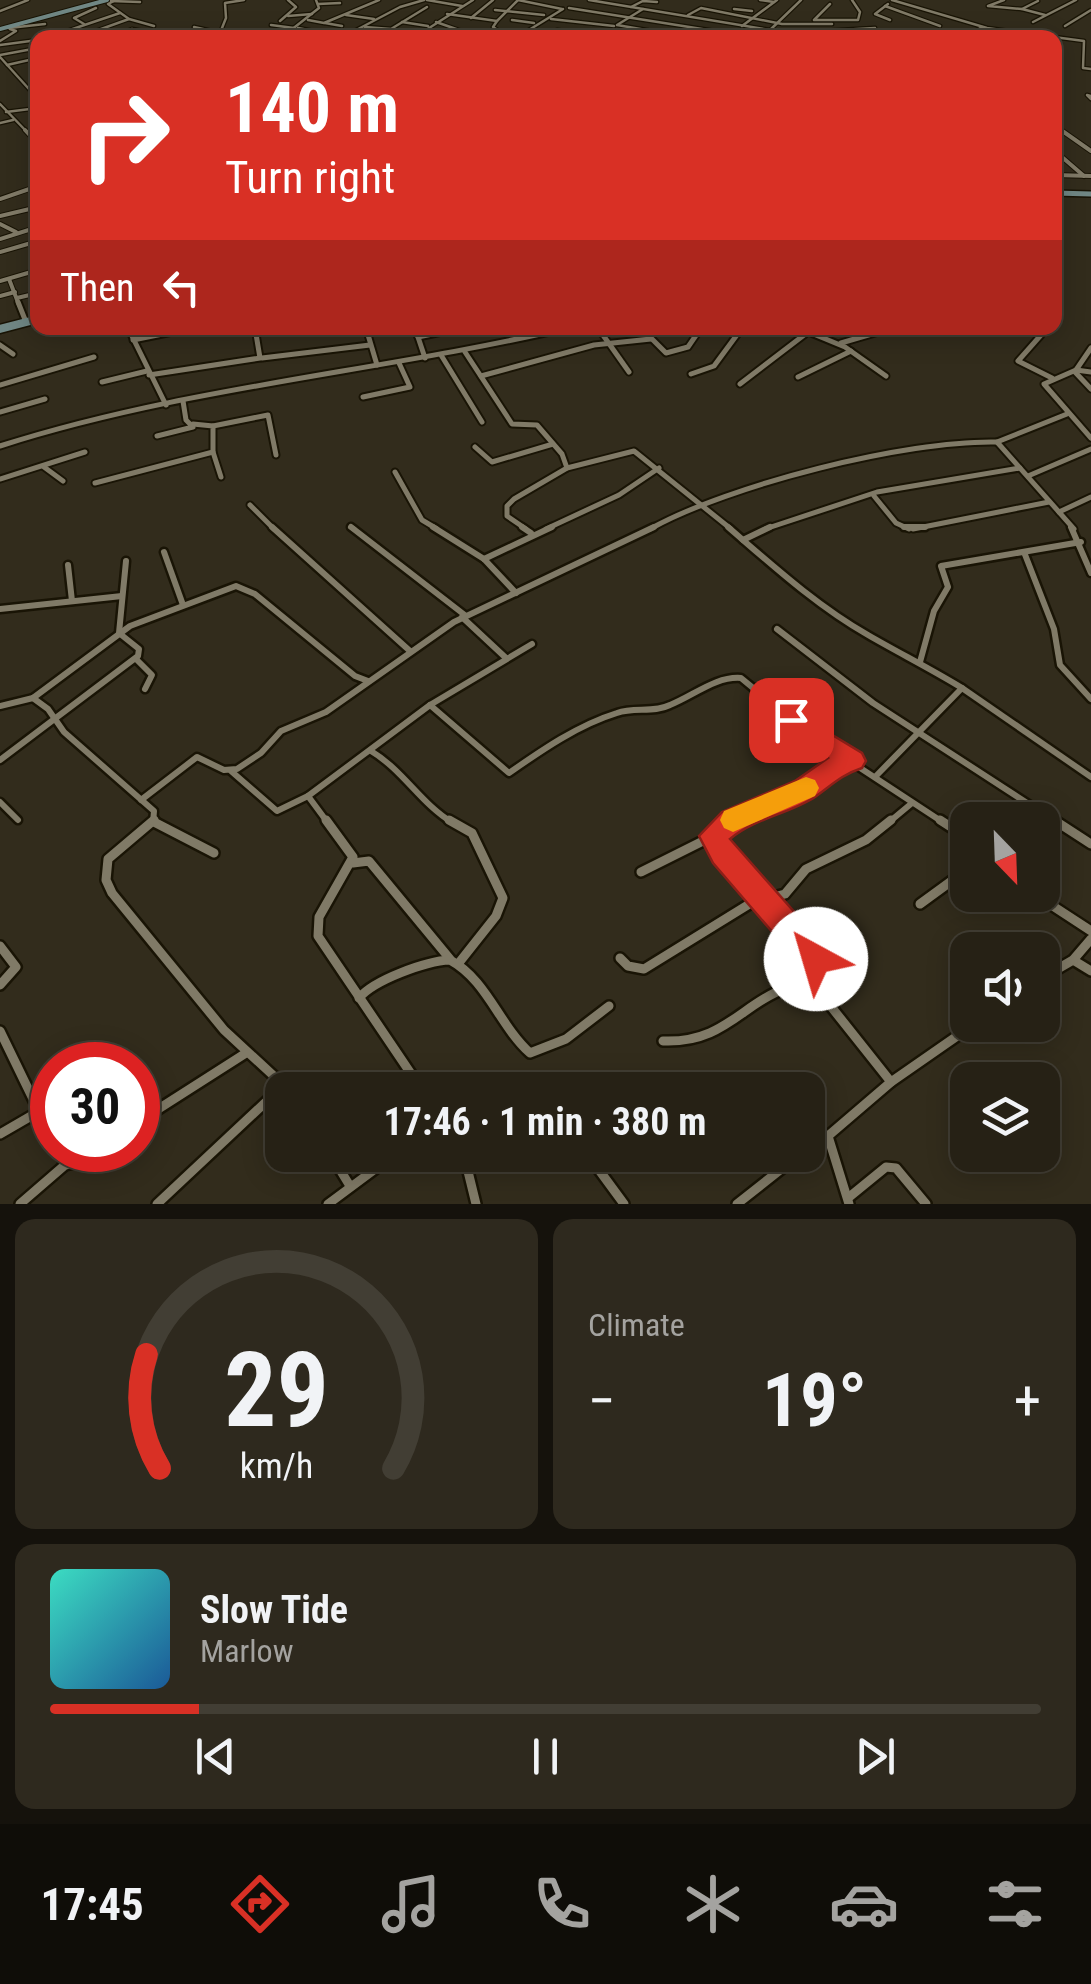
<!DOCTYPE html>
<meta charset="utf-8">
<style>
:root{--surface:#262115;--page:#2e291e;--text:#f1f3f6;--muted:#a4a3a0;--line:#423e34;--accent:#d93025}
body{margin:0;font-family:"Roboto Condensed",sans-serif;background:var(--page);color:var(--text);height:100vh;display:flex;flex-direction:column;font-size:38px;white-space:nowrap}
*{box-sizing:border-box;margin:0}
p{font-size:32px;color:var(--muted)}
.icon{flex:none;width:55px;height:55px;fill:none;stroke:currentColor;stroke-width:2;stroke-linecap:round;stroke-linejoin:round}
.map{position:relative;height:1204px;overflow:hidden}
.sheet{display:flex;flex-direction:column;gap:15px;padding:15px;background:#15120c;flex:1}
.sheet>*{flex:none}
.banner{position:absolute;left:30px;top:30px;width:1032px;height:305px;border-radius:20px;box-shadow:0 5px 25px #0003,0 0 0 2px var(--line);background:#d93025;color:#fff;overflow:hidden}
.needle{width:65px;rotate:157deg}
.fabs{position:absolute;left:950px;top:802px;display:grid;gap:20px}
.fabs a{display:grid;place-items:center;width:110px;height:110px;border-radius:20px;background:var(--surface);box-shadow:0 5px 25px #0003,0 0 0 2px var(--line);font-size:50px}
.speed{position:absolute;left:30px;top:1042px;display:flex;gap:20px;font-size:50px;font-weight:700;text-align:center}
.speed>*{display:grid;place-content:center;width:130px;height:130px;border-radius:50%;background:var(--surface);box-shadow:0 5px 25px #0003,0 0 0 2px var(--line);line-height:1}
.speed .limit{border:15px solid #d22;background:#fff;color:#111}
.pin{position:absolute;display:grid;place-items:center;width:85px;height:85px;color:#fff;margin:-42px;border-radius:20px;box-shadow:0 5px 15px #0006}
.me{position:absolute;width:110px;margin:-55px;rotate:321deg;stroke-linejoin:round;filter:drop-shadow(0 0 8px #0008)}
.turn{display:flex;align-items:center;gap:35px;height:210px;padding:0 30px;font-size:45px}
.turn .icon{width:130px;height:130px;stroke-width:2.5}
.turn b{display:block;font-size:70px;line-height:85px}
.then{display:flex;align-items:center;height:95px;padding:0 30px;background:#0003;gap:20px;font-size:38px}
.big{font-size:75px;font-weight:700;line-height:1.1}
.sheet .tile{flex:1;display:flex;flex-direction:column;justify-content:center;gap:15px;min-width:0;padding:0 35px;border-radius:20px;background:var(--page)}
.sheet .dial{align-items:center;gap:0}
.dial svg{height:260px;overflow:visible;fill:none;stroke:var(--line);stroke-width:7;stroke-linecap:round;text-anchor:middle}
.dial text{fill:var(--text);stroke:none}
.song{display:flex;align-items:center;gap:30px}
.cover{width:120px;height:120px;border-radius:15px;background:linear-gradient(135deg,hsl(170 70% 55%),hsl(210 70% 35%))}
.played{height:10px;border-radius:5px;background:linear-gradient(90deg,var(--accent) 15%,var(--line) 15%)}
.keys{display:flex;justify-content:space-around;direction:ltr}
.heat{display:flex;justify-content:space-between;align-items:center;font-size:55px;direction:ltr}
.sheet .tiles{flex:1;display:grid;gap:15px;grid-template-columns:1fr 1fr}
.tile:last-child{grid-column:span 2}
.trip{position:absolute;left:265px;top:1072px;width:560px;height:100px;border-radius:20px;background:var(--surface);box-shadow:0 5px 25px #0003,0 0 0 2px var(--line);font-weight:700;line-height:100px;text-align:center}
.dock{display:flex;height:160px;justify-content:space-around;align-items:center;background:#0f0d08;color:var(--muted)}
.dock .icon{width:70px;height:70px}
.dock .selected{color:var(--accent)}
.dock b{font-size:45px;color:var(--text)}
.map>svg:first-child{display:block}
</style>
<div class="map">
<svg width="1091" height="1204" viewBox="0 0 1091 1204">
<rect width="100%" height="100%" fill="#322c1c"/>
<g fill="none" stroke-linecap="round" stroke-linejoin="round">
<defs>
<g id="street-far4">
<polyline points="427,0 462,6"/>
<polyline points="589,0 788,33 875,28"/>
<polyline points="760,0 774,2"/>
<polyline points="892,0 987,28 1084,41 1083,68 1091,69"/>
<polyline points="1004,0 988,6 1022,9"/>
<polyline points="111,1 140,2"/>
<polyline points="114,1 108,4 129,19 154,26"/>
<polyline points="1038,1 1022,9 1045,15"/>
<polyline points="318,4 340,3"/>
<polyline points="830,4 814,20 858,20 860,12 852,0"/>
<polyline points="888,4 875,14 890,20"/>
<polyline points="885,6 940,26"/>
<polyline points="631,7 643,1 657,2"/>
<polyline points="569,8 759,38"/>
<polyline points="643,9 617,25 693,38"/>
<polyline points="734,9 752,11"/>
<polyline points="495,10 544,15"/>
<polyline points="0,11 28,0"/>
<polyline points="447,14 497,21 518,0 562,9"/>
<polyline points="346,15 374,19"/>
<polyline points="688,15 701,8 782,24 832,24"/>
<polyline points="288,16 312,14"/>
<polyline points="471,18 493,0"/>
<polyline points="551,19 614,26"/>
<polyline points="308,20 324,23 379,0"/>
<polyline points="512,20 534,23"/>
<polyline points="280,21 296,7 288,0"/>
<polyline points="497,21 493,27 510,38"/>
<polyline points="402,22 428,26"/>
<polyline points="436,22 482,38"/>
<polyline points="1033,22 1076,0"/>
<polyline points="325,23 342,26"/>
<polyline points="84,24 74,18 96,8"/>
<polyline points="271,25 294,28"/>
<polyline points="742,26 777,0"/>
<polyline points="1065,26 1091,10"/>
<polyline points="194,27 221,33"/>
<polyline points="365,27 391,29 427,7"/>
<polyline points="9,28 45,24"/>
<polyline points="298,28 344,37"/>
<polyline points="557,30 620,38"/>
<polyline points="770,30 801,0"/>
<polyline points="343,37 400,7 424,0"/>
<polyline points="46,38 120,13"/>
<polyline points="76,38 129,19"/>
<polyline points="110,38 132,29 183,38"/>
<polyline points="218,38 226,18 225,3 244,0"/>
<polyline points="281,38 319,8 316,0"/>
<polyline points="444,38 426,30 473,0"/>
<polyline points="550,38 524,33 563,9"/>
<polyline points="964,38 982,27"/>
<polyline points="0,41 16,31 10,29"/>
<polyline points="0,45 38,40"/>
<polyline points="0,55 38,48"/>
<polyline points="0,57 38,99"/>
<polyline points="7,65 38,58"/>
<polyline points="1091,96 1087,95 1091,99"/>
<polyline points="0,104 28,133"/>
<polyline points="6,112 38,108"/>
<polyline points="0,123 13,120"/>
<polyline points="1055,126 1065,133"/>
</g>
<g id="street-far3">
<polyline points="25,130 38,144"/>
<polyline points="1061,130 1091,151"/>
<polyline points="1055,151 1084,176"/>
<polyline points="1055,175 1091,176"/>
<polyline points="0,199 38,186"/>
<polyline points="0,216 38,207"/>
<polyline points="0,224 16,232"/>
<polyline points="0,239 38,227"/>
<polyline points="0,252 38,241"/>
<polyline points="9,279 19,305"/>
<polyline points="0,281 38,270"/>
<polyline points="0,296 15,292"/>
<polyline points="17,298 38,293"/>
</g>
<g id="street-far2">
<polyline points="18,302 26,322"/>
<polyline points="128,328 166,405"/>
<polyline points="366,328 377,365"/>
<polyline points="415,328 425,358"/>
<polyline points="598,328 629,372"/>
<polyline points="641,328 666,353 688,347 701,328"/>
<polyline points="799,328 845,347 886,376"/>
<polyline points="1037,328 1041,335 1018,361 1052,378"/>
<polyline points="646,332 669,328"/>
<polyline points="418,337 461,328"/>
<polyline points="133,340 192,328"/>
<polyline points="841,343 882,331 877,328"/>
<polyline points="0,345 13,354"/>
<polyline points="465,352 512,424 537,425 562,454 567,468"/>
<polyline points="441,355 482,422"/>
<polyline points="262,358 370,345"/>
<polyline points="1076,370 1091,348"/>
<polyline points="1075,372 1091,389"/>
<polyline points="1091,372 1076,370 1044,384 1091,438"/>
<polyline points="691,374 714,366 742,328"/>
<polyline points="149,375 260,358 255,328"/>
<polyline points="481,376 594,345 651,339"/>
<polyline points="798,377 851,351"/>
<polyline points="102,382 147,371"/>
<polyline points="740,384 808,332"/>
<polyline points="0,385 94,357"/>
<polyline points="363,397 410,387 399,363"/>
<polyline points="0,412 45,399"/>
<polyline points="1067,414 997,442 1074,529"/>
<polyline points="213,426 268,415 276,455"/>
<polyline points="157,436 193,427 186,420 183,401"/>
<path d="M0 446C184 387 379 372 567 328"/>
<polyline points="475,447 492,462 553,444"/>
<polyline points="213,452 221,477"/>
<polyline points="44,467 63,481"/>
<polyline points="395,472 422,520 437,529"/>
<polyline points="1028,476 1091,449"/>
<polyline points="0,479 85,452"/>
<polyline points="95,483 213,452 213,426 193,424"/>
<polyline points="874,496 896,523 909,529"/>
<polyline points="250,505 274,529"/>
<polyline points="1059,512 1091,497"/>
<polyline points="351,527 354,529"/>
<polyline points="526,529 507,516 507,506 514,499 567,468 634,451 731,529"/>
<polyline points="546,529 619,495 659,468"/>
<path d="M650 529C729 485 906 440 997 442"/>
<polyline points="765,529 877,492 1020,468"/>
<polyline points="913,529 1049,502"/>
</g>
<g id="street-far1">
<polyline points="272,527 410,651"/>
<polyline points="351,527 466,616"/>
<polyline points="433,527 484,559 516,593"/>
<polyline points="522,527 531,533"/>
<path d="M728 527C772 565 817 606 868 635 899 653 931 669 962 688L876 776"/>
<polyline points="904,527 925,527"/>
<polyline points="1071,527 1091,573"/>
<polyline points="743,540 770,527"/>
<polyline points="164,552 183,605"/>
<polyline points="1024,552 1054,629 1060,665 1091,699"/>
<polyline points="484,559 552,527"/>
<polyline points="68,565 72,601"/>
<polyline points="0,609 122,596"/>
<polyline points="462,617 506,658"/>
<polyline points="777,629 873,703 1058,823"/>
<polyline points="136,659 152,675 145,689"/>
<polyline points="920,662 934,611 948,587 941,566 1081,542"/>
<polyline points="962,688 1091,777"/>
<polyline points="33,698 48,709 64,732 154,811 153,823"/>
<path d="M430 705 509 773C542 750 578 725 617 713 634 707 654 713 670 705 693 696 716 676 741 678L810 735 944 823"/>
<polyline points="0,706 33,698 130,626 236,586 255,594 355,676 368,681"/>
<path d="M371 751C403 770 421 804 453 823"/>
<polyline points="0,760 138,656 139,649 119,633 126,561"/>
<polyline points="231,771 277,811 308,796 430,705 532,644"/>
<polyline points="308,796 328,823"/>
<polyline points="141,800 197,757 224,770 237,769 261,753 281,731 326,712 454,622 654,527"/>
<polyline points="0,802 18,820"/>
<polyline points="727,823 794,795 851,761"/>
<polyline points="888,823 912,803"/>
</g>
<g id="street">
<polyline points="154,820 108,859 106,880 112,893 224,1030 289,1090"/>
<polyline points="326,820 353,857 319,917 318,936 422,1090"/>
<polyline points="449,820 472,833 503,898 496,916 458,964"/>
<polyline points="731,820 713,836 724,854 811,949 825,999 891,1082"/>
<polyline points="940,820 968,838"/>
<polyline points="1054,820 1091,844"/>
<polyline points="154,822 214,853"/>
<polyline points="353,863 369,861 450,959"/>
<polyline points="641,872 713,836"/>
<polyline points="1036,895 1091,931"/>
<polyline points="920,904 968,869"/>
<polyline points="0,946 16,967 0,985"/>
<polyline points="620,958 628,966 644,969 751,903 785,894 806,869 866,840 891,820"/>
<polyline points="1073,960 1091,971"/>
<polyline points="1042,978 1073,960 1091,939"/>
<path d="M359 998C374 980 426 961 450 960 487 980 499 1025 530 1053L566 1039 609 1006"/>
<polyline points="0,1031 52,1138"/>
<path d="M663 1041C737 1044 748 984 818 983"/>
<polyline points="138,1122 246,1053"/>
<polyline points="0,1134 38,1112"/>
<polyline points="60,1150 65,1165"/>
<polyline points="808,1150 828,1142"/>
<polyline points="331,1155 350,1186"/>
<polyline points="464,1155 476,1204"/>
<polyline points="588,1155 624,1204"/>
<polyline points="848,1198 886,1167 896,1168 926,1204"/>
<polyline points="20,1204 65,1165 80,1162 97,1150"/>
<polyline points="157,1204 285,1084"/>
<polyline points="328,1204 394,1155"/>
<polyline points="737,1204 799,1155"/>
<polyline points="849,1204 828,1136 891,1082 973,1025"/>
</g>
<polyline id="secondary-far2" points="0,29 107,0"/>
<polyline id="secondary-far1" points="1055,193 1091,194"/>
<polyline id="secondary" points="0,329 38,319"/>
</defs>
<use href="#street-far4" stroke="#191405" stroke-width="5"/>
<use href="#street-far3" stroke="#191405" stroke-width="6"/>
<use href="#street-far2" stroke="#191405" stroke-width="9"/>
<use href="#street-far1" stroke="#191405" stroke-width="11"/>
<use href="#street" stroke="#191405" stroke-width="14"/>
<use href="#secondary-far2" stroke="#191405" stroke-width="6"/>
<use href="#secondary-far1" stroke="#191405" stroke-width="8"/>
<use href="#secondary" stroke="#191405" stroke-width="11"/>
<use href="#street-far4" stroke="#807a67" stroke-width="2.5"/>
<use href="#street-far3" stroke="#807a67" stroke-width="4"/>
<use href="#street-far2" stroke="#807a67" stroke-width="5"/>
<use href="#street-far1" stroke="#807a67" stroke-width="6"/>
<use href="#street" stroke="#807a67" stroke-width="9"/>
<use href="#secondary-far2" stroke="#708784" stroke-width="4"/>
<use href="#secondary-far1" stroke="#708784" stroke-width="5"/>
<use href="#secondary" stroke="#708784" stroke-width="8"/>
</g>
<path fill="#d93025" stroke="#8d1f18" stroke-width="2.5" d="M791 710 862 753 866 761 862 768C841 775 832 785 815 797 789 814 755 818 730 839L827 949 831 959 827 970 816 974 805 970 713 863 699 836 722 812 795 781 828 758 782 727 778 720Z"/>
<polygon fill="#f59e0b" points="806,777 815,780 819,788 815,796 733,832 724,828 720,820 724,811"/>
</svg>
<div class="fabs">
<a><svg class="needle" viewBox="-14 -14 28 28"><path d="M0-13l5 13h-10z" fill="#e53935"/><path d="M0 13l5-13h-10z" fill="#a4a3a0"/></svg></a>
<a><svg class="icon" aria-label="sound" viewBox="0 0 24 24"><path d="M4 9h4l5-4v14l-5-4H4zM17 9q2 3 0 6"/></svg></a>
<a><svg class="icon" aria-label="layers" viewBox="0 0 24 24"><path d="M12 4l9 5-9 5-9-5zM3 14l9 5 9-5"/></svg></a>
</div>
<div class="speed"><div class="limit">30</div></div>
<div class="pin" style="left:791px;top:720px;background:#d93025"><svg class="icon" aria-label="arrive" viewBox="0 0 24 24"><path d="M6 21V4h12l-3 4 3 4H6"/></svg></div>
<svg class="me" style="left:816px;top:959px" viewBox="-20 -20 40 40"><circle r="19" fill="#fff"/><path d="M0-13L10 11 0 6-10 11z" fill="#d93025"/></svg>
<div class="trip">17:46 · 1 min · 380 m</div>
<div class="banner">
<div class="turn"><svg class="icon" aria-label="right" viewBox="0 0 24 24"><path d="M7 20v-9h11M14 6l5 5-5 5"/></svg><div><b>140 m</b>Turn right</div></div>
<div class="then">Then<svg class="icon" aria-label="left" viewBox="0 0 24 24"><path d="M17 20v-9H6M10 6l-5 5 5 5"/></svg></div>
</div>
</div>
<section class="sheet">
<div class="tiles">
<div class="tile dial"><svg viewBox="0 0 100 80">
<path d="M14 69A42 42 0 1 1 86 69"/>
<path d="M14 69A42 42 0 0 1 10 34" stroke="#d93025"/>
<text x="50" y="56" font-size="32" font-weight="700">29</text>
<text x="50" y="72" font-size="11">km/h</text>
</svg></div>
<div class="tile"><p>Climate</p>
<div class="heat"><a>−</a><b class="big">19°</b><a>+</a></div>
</div>
<div class="tile">
<div class="song"><i class="cover"></i><div><b>Slow Tide</b><p>Marlow</p></div></div>
<div class="played"></div>
<div class="keys"><svg class="icon" aria-label="previous" viewBox="0 0 24 24"><path d="M18 5L8 12l10 7zM5 5v14"/></svg><svg class="icon" aria-label="pause" viewBox="0 0 24 24"><path d="M8 5v14M16 5v14"/></svg><svg class="icon" aria-label="next" viewBox="0 0 24 24"><path d="M6 5l10 7-10 7zM19 5v14"/></svg></div>
</div>
</div>
</section>
<nav class="dock">
<b>17:45</b>
<svg class="icon selected" aria-label="directions" viewBox="0 0 24 24"><path d="M12 3l9 9-9 9-9-9zM9 14v-3h6M13 9l2 2-2 2"/></svg>
<svg class="icon" aria-label="music" viewBox="0 0 24 24"><path d="M9 18V5l10-2v13"/><circle cx="6" cy="18" r="3"/><circle cx="16" cy="16" r="3"/></svg>
<svg class="icon" aria-label="phone" viewBox="0 0 24 24"><path d="M5 4h4l2 5-3 2q2 4 5 5l2-3 5 2v4C11 20 4 13 5 4z"/></svg>
<svg class="icon" aria-label="climate" viewBox="0 0 24 24"><path d="M12 3v18M4 7l16 10M4 17L20 7"/></svg>
<svg class="icon" aria-label="car" viewBox="0 0 24 24"><path d="M5 17H2v-5l4-1 3-4h7l3 4 3 1v5h-3M9 17h6M6 11h13"/><circle cx="7" cy="17" r="2"/><circle cx="17" cy="17" r="2"/></svg>
<svg class="icon" aria-label="filters" viewBox="0 0 24 24"><path d="M4 7h16M4 17h16"/><circle cx="9" cy="7" r="2"/><circle cx="15" cy="17" r="2"/></svg>
</nav>
